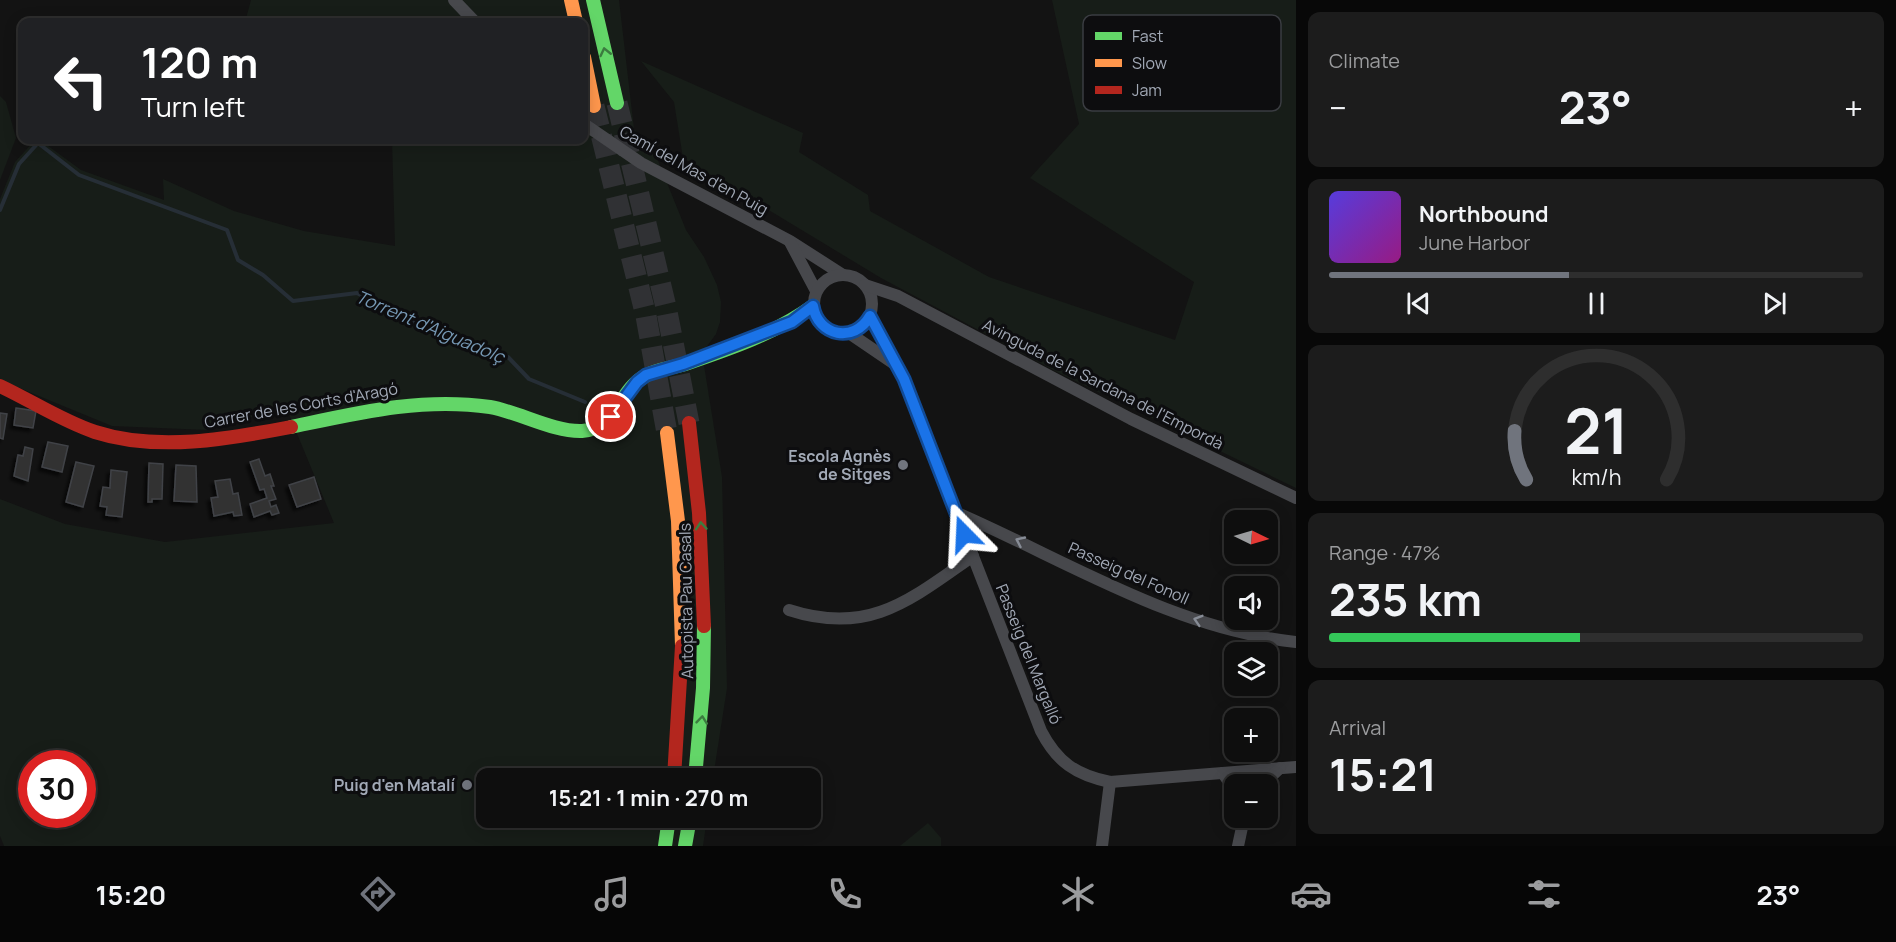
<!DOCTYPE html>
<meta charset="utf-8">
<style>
:root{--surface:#0e0e0e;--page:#1c1c1c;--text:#f1f3f6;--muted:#9b9c9e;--line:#2e2e2e;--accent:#70747d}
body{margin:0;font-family:Manrope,sans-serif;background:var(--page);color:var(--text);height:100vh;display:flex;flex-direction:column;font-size:22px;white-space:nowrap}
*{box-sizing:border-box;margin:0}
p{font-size:20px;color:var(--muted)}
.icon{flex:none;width:33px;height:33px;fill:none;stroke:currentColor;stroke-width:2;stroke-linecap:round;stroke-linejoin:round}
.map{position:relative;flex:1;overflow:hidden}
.sheet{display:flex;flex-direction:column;gap:12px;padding:12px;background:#080808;width:600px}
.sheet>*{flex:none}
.guide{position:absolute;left:18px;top:18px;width:570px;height:126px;border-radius:12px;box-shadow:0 3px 15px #0003,0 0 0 2px var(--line);background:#202124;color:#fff;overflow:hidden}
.needle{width:39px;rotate:95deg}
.buttons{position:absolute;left:1224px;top:510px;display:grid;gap:12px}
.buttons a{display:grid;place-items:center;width:54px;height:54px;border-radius:12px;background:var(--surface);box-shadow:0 3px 15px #0003,0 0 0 2px var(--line);font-size:30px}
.speed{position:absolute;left:18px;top:750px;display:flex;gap:12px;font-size:30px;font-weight:700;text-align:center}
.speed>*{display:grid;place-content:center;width:78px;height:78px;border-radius:50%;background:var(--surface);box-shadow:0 3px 15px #0003,0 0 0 2px var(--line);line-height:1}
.speed .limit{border:9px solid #d22;background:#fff;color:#111}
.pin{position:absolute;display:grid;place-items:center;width:51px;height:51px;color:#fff;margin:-26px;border:3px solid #fff;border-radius:50%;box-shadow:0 2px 6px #0007}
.me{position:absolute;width:66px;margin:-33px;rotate:339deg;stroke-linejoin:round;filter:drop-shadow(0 0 4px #0008)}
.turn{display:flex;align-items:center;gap:21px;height:126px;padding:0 24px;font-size:27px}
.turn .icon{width:78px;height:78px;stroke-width:2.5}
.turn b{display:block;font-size:42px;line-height:51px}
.big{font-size:45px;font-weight:700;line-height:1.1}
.sheet .widget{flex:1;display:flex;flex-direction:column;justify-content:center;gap:9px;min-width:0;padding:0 21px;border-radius:12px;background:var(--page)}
.sheet .dial{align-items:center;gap:0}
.dial svg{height:156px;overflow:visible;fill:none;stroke:var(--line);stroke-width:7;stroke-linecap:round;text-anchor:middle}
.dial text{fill:var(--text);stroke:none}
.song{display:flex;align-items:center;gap:18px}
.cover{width:72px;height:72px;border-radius:9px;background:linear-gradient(135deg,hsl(250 70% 55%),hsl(310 70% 35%))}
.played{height:6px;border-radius:3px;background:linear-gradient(90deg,var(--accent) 45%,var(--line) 45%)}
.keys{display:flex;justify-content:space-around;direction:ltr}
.heat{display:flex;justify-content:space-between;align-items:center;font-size:33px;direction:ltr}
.charge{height:9px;border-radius:4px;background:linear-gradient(90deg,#34c759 47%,var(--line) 0)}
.trip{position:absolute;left:476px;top:768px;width:345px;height:60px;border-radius:12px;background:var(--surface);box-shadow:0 3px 15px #0003,0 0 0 2px var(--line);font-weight:700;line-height:60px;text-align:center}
.tabs{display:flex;height:96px;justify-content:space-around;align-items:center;background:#060606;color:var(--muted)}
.tabs .icon{width:42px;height:42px}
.tabs .active{color:var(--accent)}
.tabs b{font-size:27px;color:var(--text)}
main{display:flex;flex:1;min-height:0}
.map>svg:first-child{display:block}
</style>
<main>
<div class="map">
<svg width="1296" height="846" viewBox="0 0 1296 846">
<defs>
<filter id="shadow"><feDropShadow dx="-3.5" dy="3.5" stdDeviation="1.5" flood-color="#0009"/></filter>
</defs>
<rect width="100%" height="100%" fill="#131313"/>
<g fill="#171d18" fill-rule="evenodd">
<path d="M251 0H619L634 129 653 148 686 230 704 257 717 285 721 302 720 322 716 334 702 353 722 477 727 688 713 778H486V818H707L703 846H4L0 836V499L65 524 165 542 334 523 286 407 208 430 112 426 0 380V199L15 162 35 140H40L81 170 164 200 163 179 234 211 304 231 395 246 392 140H584V22H245ZM32 764H82V814H32Z"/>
<polygon points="1052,0 1296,0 1296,488 1059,373 881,278 683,158 674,102 641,61 803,133 799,152 868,195 870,211 989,277 1175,340 1194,282 1030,178 1079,124"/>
<polygon points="0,96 6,102 16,138 0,180"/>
<polygon points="928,823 941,838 941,846 900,846"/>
</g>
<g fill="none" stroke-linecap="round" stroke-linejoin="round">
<polyline stroke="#262e36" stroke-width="4" points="0,210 19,164 38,143 79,175 227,230 238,260 263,275 293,301 357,293 404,319 441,329 508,357 529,379 585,402"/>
</g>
<g fill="#303133" stroke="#414347" stroke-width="1.5" filter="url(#shadow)">
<polygon points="16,408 36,411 33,428 14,425"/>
<polygon points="0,413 7,414 3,439 0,438"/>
<polygon points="48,442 68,446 62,472 42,467"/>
<polygon points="25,447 33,449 28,481 14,476 18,455 23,456"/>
<polygon points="259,459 265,476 270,474 274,486 271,486 276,499 269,501 271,507 276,505 279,513 272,515 270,511 254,517 250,504 267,498 264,489 260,490 250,462"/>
<polygon points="76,462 94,466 83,507 66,502"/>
<polygon points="149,463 163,464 162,499 152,499 152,502 148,502"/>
<polygon points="176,465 196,466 197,502 174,501"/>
<polygon points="111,470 127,472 122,517 106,515 107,507 100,506 103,487 110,488"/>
<polygon points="314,477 321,499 297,507 289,485"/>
<polygon points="230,479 233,494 238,493 242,515 234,516 233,512 214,516 211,498 218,497 215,481"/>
</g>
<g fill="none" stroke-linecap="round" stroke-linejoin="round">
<g stroke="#303134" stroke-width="21" stroke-dasharray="21 10" stroke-linecap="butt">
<polyline points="617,103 666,307 689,423"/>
<polyline points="594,106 646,316 667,433"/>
</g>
<g stroke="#47484c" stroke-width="12">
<polyline points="454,0 475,22"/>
<polyline points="584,124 641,163 790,241 843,275"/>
<polyline points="790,242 816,291"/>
<circle cx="843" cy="304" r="29"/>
<polyline points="865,285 898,296 1131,419 1296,498"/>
<path d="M870 316 904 379 1041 731C1057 762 1076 775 1110 782L1296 767"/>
<polyline points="849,333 896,365"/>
<path d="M955 512C1066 560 1173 629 1296 642"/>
<path d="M789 610C869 636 910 600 973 556"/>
<polyline points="1223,773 1234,790"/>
<polyline points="1263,784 1280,768"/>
<polyline points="1102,846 1110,782"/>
<polyline points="1238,846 1244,818"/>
</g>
<g stroke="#63d668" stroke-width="14">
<polyline points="593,0 617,103"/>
<path d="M291 427C357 413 421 397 490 407 519 412 553 432 582 431 616 429 619 390 645 376 657 369 672 368 685 364 729 349 774 334 813 306"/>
<polyline points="695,778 703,688 704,626"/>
<polyline points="665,846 669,818"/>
<polyline points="685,846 690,818"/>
</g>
<g stroke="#ff974d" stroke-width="14">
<polyline points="571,0 576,22"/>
<polyline points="584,57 594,106"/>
<polyline points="667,433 678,521 682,646"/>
</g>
<g stroke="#b3261e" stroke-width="14">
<path d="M0 386C32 401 62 421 95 432 157 452 229 439 291 427"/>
<polyline points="689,423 699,513 704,626"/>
<polyline points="674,778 682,646"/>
</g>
</g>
<defs><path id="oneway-chevron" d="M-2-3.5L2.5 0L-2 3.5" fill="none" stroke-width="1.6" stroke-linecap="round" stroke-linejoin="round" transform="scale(1.5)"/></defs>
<g stroke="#3c7c40">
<use href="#oneway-chevron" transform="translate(605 52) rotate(-103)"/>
<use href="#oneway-chevron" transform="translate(701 526) rotate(-94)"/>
<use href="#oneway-chevron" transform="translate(702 720) rotate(-84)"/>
</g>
<g stroke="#878c96">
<use href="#oneway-chevron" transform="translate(1020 541) rotate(-155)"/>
<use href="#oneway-chevron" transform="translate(1198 620) rotate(-163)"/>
</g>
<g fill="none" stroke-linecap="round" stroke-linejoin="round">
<defs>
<path id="route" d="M611 417 637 382 646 375 683 364 792 322 813 306C818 336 854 344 870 316L904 379 964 534"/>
</defs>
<use href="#route" stroke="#114b97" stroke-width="15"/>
<use href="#route" stroke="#1a73e8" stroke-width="10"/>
</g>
<g fill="#70747d" stroke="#0d0d0f" stroke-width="2">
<circle cx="903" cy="465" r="6"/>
<circle cx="467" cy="785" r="6"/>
</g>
<g text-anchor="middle" stroke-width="6" stroke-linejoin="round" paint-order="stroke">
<g font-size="16" fill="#a2a9b6" stroke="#0d0d0f">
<text transform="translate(694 170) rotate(29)" y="6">Camí del Mas d'en Puig</text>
<text transform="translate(1103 384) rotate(27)" y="6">Avinguda de la Sardana de l'Empordà</text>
<text transform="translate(301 405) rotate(-10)" y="6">Carrer de les Corts d'Aragó</text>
<text transform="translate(1129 573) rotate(24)" y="6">Passeig del Fonoll</text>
<text transform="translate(686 601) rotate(-91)" y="6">Autopista Pau Casals</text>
<text transform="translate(1029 654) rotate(68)" y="6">Passeig del Margalló</text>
</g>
<g font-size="16" font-weight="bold" fill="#a2a9b6" stroke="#0d0d0f" text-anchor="end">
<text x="891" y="462">Escola Agnès<tspan x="891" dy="18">de Sitges</tspan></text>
<text x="455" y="791">Puig d'en Matalí</text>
</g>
<g font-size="18" font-style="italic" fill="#7698b4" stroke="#0d0d0f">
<text transform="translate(430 327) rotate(23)" y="6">Torrent d'Aiguadolç</text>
</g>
</g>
<rect x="1083" y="15" width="198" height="96" rx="9" fill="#0d0d0f" stroke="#3a3c41" stroke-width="1.5"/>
<rect x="1095" y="32" width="27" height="8" fill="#63d668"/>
<rect x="1095" y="59" width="27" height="8" fill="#ff974d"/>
<rect x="1095" y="86" width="27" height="8" fill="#b3261e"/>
<g font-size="16" fill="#a2a9b6">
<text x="1132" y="42">Fast</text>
<text x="1132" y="69">Slow</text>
<text x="1132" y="96">Jam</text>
</g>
</svg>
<div class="buttons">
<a><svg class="needle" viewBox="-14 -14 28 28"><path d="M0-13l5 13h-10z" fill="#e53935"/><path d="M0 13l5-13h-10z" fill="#9b9c9e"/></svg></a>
<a><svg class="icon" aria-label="sound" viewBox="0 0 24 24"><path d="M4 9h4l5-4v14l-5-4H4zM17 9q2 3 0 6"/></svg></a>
<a><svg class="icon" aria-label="layers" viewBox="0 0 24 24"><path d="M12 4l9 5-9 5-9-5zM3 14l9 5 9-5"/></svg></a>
<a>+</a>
<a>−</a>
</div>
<div class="speed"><div class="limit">30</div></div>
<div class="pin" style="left:611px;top:417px;background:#d93025"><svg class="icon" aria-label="arrive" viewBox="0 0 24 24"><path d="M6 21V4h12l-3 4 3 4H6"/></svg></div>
<svg class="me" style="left:964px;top:534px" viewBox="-20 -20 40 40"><path d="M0-17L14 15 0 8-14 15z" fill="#1a73e8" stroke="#fff" stroke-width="4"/></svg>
<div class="trip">15:21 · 1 min · 270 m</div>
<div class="guide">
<div class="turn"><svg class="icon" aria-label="left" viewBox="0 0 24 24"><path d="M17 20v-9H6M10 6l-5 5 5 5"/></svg><div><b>120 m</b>Turn left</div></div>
</div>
</div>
<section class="sheet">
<div class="widget"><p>Climate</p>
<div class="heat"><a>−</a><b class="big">23°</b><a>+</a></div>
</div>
<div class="widget">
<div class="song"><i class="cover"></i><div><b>Northbound</b><p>June Harbor</p></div></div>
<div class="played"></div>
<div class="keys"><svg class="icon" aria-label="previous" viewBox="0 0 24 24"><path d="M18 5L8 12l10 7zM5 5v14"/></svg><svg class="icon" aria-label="pause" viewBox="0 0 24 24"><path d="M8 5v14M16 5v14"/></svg><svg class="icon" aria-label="next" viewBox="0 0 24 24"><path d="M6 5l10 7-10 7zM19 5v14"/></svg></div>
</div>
<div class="widget dial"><svg viewBox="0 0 100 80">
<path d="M14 69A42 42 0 1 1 86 69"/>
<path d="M14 69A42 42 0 0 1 8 44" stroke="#70747d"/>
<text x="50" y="56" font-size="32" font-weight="700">21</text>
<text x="50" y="72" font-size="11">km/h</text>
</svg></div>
<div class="widget"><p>Range · 47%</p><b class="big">235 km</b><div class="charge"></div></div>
<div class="widget"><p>Arrival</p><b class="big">15:21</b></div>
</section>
</main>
<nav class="tabs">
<b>15:20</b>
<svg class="icon active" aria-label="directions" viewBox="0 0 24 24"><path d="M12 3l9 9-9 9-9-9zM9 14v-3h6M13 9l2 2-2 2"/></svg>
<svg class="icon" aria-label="music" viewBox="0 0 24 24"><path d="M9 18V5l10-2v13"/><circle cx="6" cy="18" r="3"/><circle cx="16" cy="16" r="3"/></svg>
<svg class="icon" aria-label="phone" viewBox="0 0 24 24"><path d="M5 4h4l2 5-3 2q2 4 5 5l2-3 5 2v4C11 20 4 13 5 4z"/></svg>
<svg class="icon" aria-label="climate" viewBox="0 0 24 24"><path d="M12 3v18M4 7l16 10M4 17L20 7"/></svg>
<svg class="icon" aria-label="car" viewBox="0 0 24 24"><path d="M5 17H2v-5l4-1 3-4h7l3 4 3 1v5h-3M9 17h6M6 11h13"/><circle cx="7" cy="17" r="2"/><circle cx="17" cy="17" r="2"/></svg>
<svg class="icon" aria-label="filters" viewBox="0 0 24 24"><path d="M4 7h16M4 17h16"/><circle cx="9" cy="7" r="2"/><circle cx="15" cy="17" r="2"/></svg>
<b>23°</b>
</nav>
